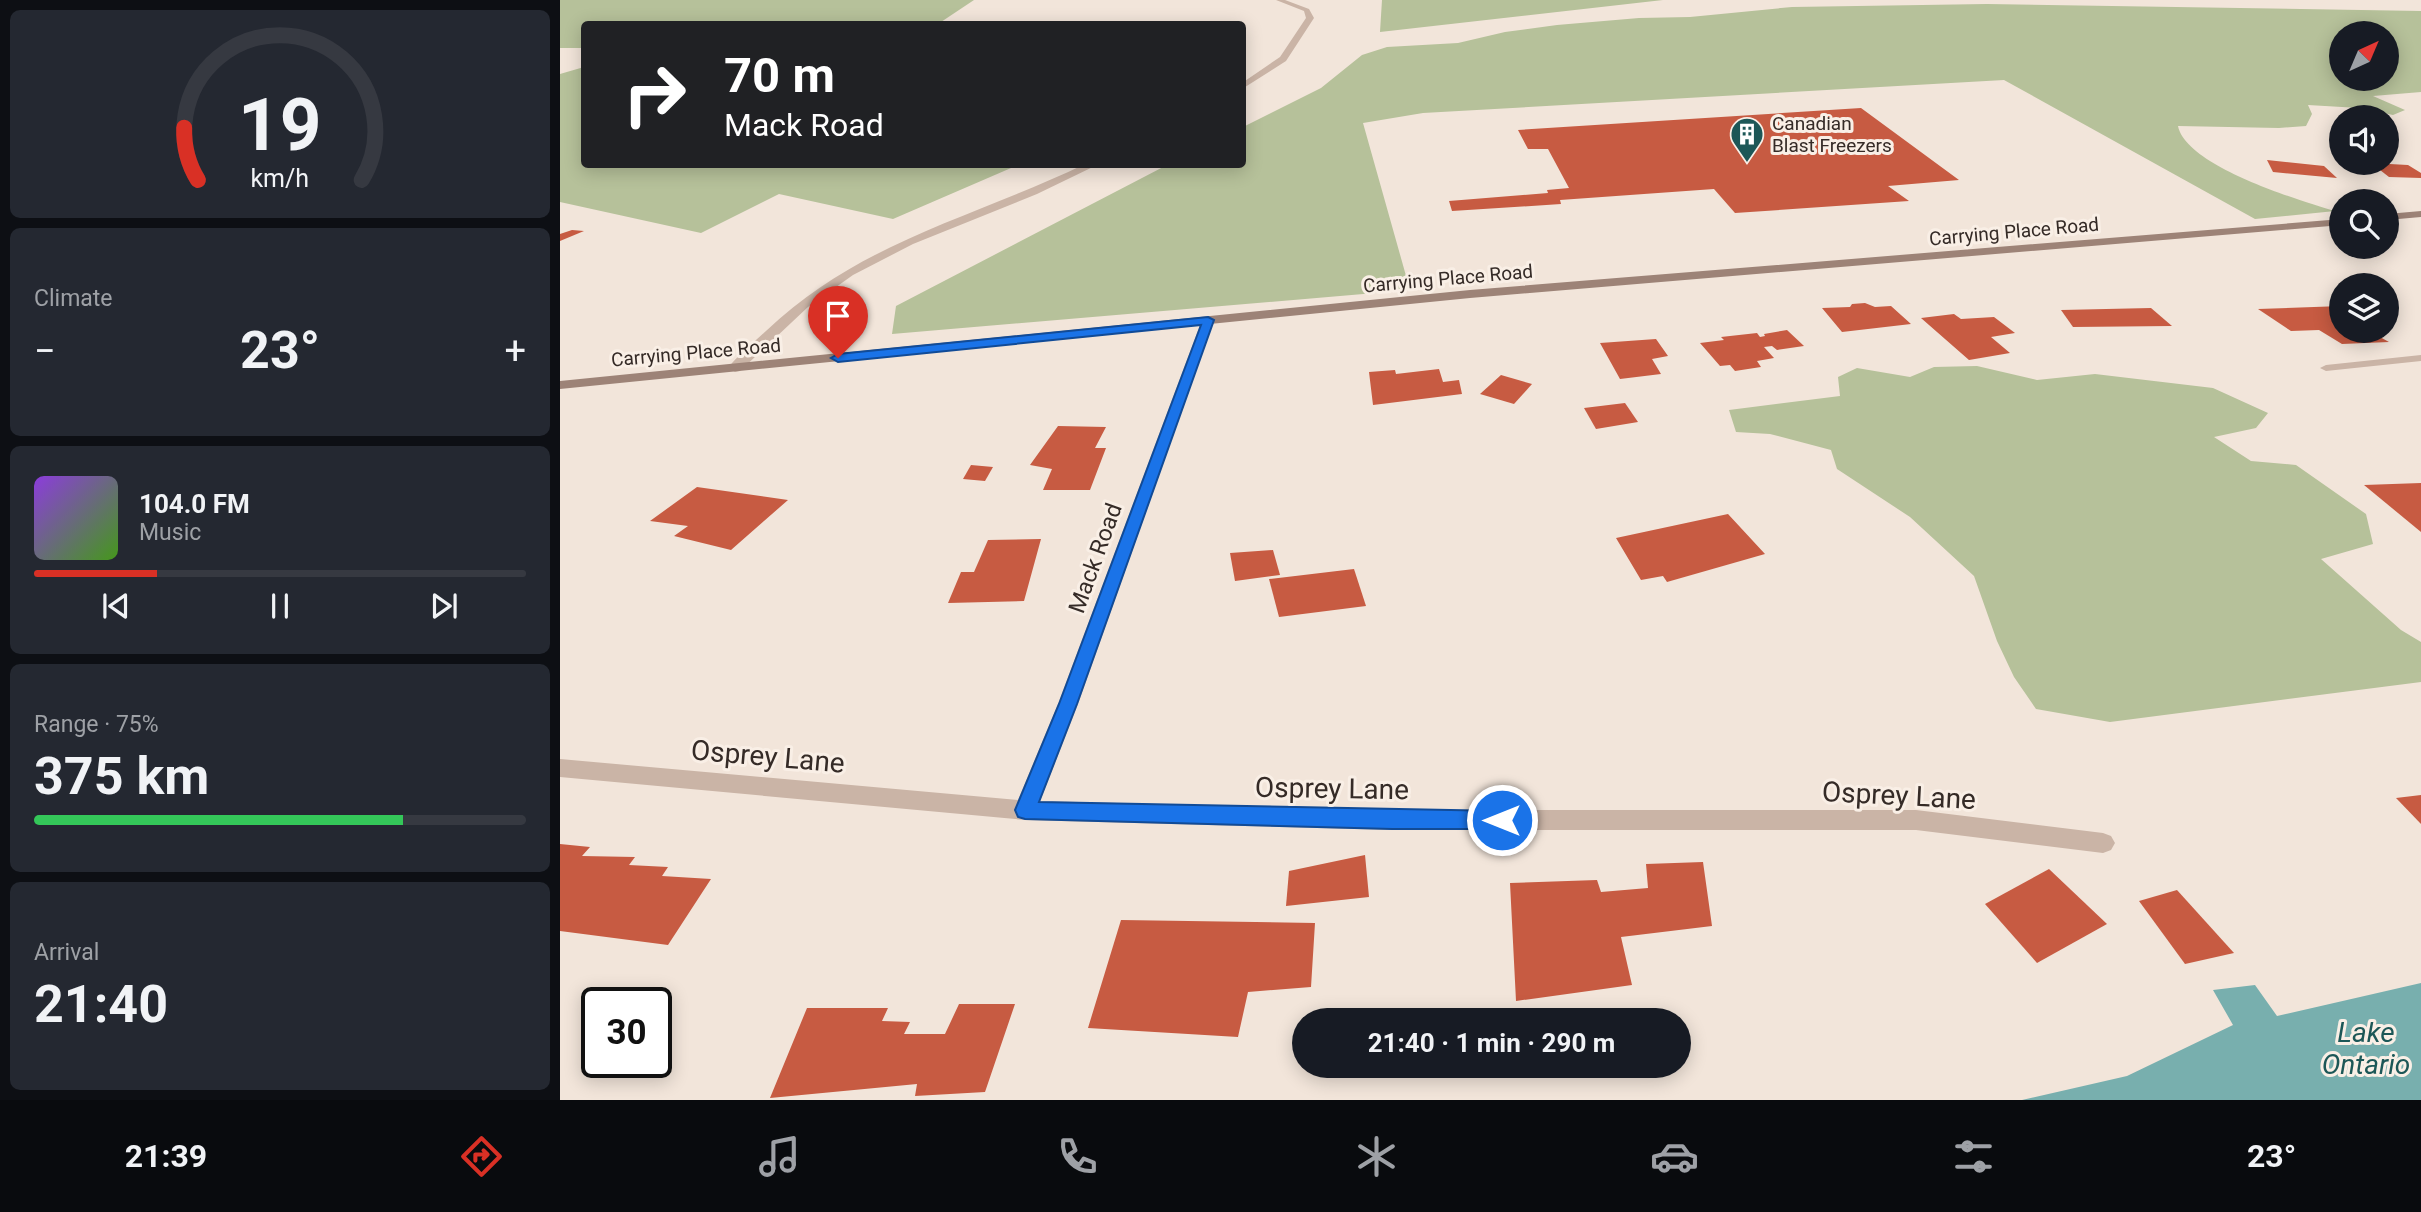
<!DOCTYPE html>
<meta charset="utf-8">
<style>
:root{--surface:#171b24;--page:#242831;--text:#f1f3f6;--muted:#9ea1a6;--line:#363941;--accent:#d93025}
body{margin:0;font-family:Roboto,sans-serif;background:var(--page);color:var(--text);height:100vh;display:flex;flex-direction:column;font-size:26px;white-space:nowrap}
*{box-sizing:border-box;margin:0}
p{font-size:23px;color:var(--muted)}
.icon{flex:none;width:38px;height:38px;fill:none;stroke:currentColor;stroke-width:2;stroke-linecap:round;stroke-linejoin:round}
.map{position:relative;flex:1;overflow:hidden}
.sheet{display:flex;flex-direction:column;gap:10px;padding:10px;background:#0d0f14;width:560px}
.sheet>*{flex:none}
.hud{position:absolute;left:21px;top:21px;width:665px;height:147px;border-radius:7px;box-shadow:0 4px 18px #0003;background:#202124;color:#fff;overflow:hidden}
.needle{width:46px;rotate:44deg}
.tools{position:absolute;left:1769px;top:21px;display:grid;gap:14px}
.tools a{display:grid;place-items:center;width:70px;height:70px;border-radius:50%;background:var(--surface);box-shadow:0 4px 18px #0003;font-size:35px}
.speed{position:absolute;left:21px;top:987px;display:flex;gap:14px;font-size:35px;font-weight:700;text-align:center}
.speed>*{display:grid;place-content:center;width:91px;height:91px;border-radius:50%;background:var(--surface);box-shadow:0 4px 18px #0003;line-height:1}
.speed .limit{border:4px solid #111;border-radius:10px;background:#fff;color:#111}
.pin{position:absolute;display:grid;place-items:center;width:60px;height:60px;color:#fff;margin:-72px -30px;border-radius:50% 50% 50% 0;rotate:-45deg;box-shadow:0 0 7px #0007}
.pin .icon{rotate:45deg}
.me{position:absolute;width:77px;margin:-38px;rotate:270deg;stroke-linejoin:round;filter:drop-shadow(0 0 5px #0008)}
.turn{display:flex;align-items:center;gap:24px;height:147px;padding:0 28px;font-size:32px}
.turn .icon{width:91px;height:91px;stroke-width:2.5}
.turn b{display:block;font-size:49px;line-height:60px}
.big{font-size:52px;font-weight:700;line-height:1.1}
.sheet .tile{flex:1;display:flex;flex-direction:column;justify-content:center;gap:10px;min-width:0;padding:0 24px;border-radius:10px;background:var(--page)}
.sheet .dial{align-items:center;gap:0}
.dial svg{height:182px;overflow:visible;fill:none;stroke:var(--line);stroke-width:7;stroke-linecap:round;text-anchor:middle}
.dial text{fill:var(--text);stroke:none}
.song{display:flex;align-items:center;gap:21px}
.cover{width:84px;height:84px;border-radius:10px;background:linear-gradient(135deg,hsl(270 70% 55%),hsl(100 70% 35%))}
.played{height:7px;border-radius:4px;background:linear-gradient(90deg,var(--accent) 25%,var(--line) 25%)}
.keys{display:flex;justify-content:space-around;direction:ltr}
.heat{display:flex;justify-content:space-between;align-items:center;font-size:38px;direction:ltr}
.charge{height:10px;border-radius:5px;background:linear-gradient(90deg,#34c759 75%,var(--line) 0)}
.trip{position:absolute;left:732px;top:1008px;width:399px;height:70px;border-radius:35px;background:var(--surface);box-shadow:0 4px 18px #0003;font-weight:700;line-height:70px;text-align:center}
.tabs{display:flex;height:112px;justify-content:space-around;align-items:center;background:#090b0e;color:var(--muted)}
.tabs .icon{width:49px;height:49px}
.tabs .selected{color:var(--accent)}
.tabs b{font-size:32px;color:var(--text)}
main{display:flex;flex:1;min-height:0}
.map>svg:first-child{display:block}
</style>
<main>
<section class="sheet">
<div class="tile dial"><svg viewBox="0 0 100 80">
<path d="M14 69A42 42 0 1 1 86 69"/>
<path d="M14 69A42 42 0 0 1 8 46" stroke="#d93025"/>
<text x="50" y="56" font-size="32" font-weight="700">19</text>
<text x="50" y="72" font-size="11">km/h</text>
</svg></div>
<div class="tile"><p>Climate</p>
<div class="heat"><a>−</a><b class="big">23°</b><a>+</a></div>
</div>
<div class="tile">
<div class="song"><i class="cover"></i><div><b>104.0 FM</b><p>Music</p></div></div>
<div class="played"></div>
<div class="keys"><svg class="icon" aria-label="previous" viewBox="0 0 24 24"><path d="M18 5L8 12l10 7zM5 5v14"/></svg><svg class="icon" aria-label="pause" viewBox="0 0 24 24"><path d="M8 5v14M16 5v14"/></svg><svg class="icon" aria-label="next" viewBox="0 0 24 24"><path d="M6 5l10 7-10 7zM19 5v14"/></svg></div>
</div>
<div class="tile"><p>Range · 75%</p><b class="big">375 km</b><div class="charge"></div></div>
<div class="tile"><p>Arrival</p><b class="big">21:40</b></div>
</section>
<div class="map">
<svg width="1861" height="1100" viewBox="0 0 1861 1100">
<rect width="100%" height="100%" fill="#f2e5da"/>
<g fill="#b6c19a" fill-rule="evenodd">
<polygon points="0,0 414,0 378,24 24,24 24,48 0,48"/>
<polygon points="822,0 1103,0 820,32"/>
<path d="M1427 4 1861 11V92L1813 96 1845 110 1833 115 1799 108 1748 105 1752 114 1746 126 1719 128 1618 126C1626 166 1738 200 1775 211L1695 219 1444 80 863 113 803 123 850 290 332 334 336 306 607 165 682 164 683 127 761 88 802 55 827 47 898 43 945 32 997 25 1079 18 1130 17 1232 7ZM1827 33V79H1782V33Z"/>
<polygon points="24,67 24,164 458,165 333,219 219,194 141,233 0,202 0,74"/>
<polygon points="1417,366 1477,380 1535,374 1653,388 1708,413 1696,428 1654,437 1691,461 1736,465 1806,514 1813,544 1761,559 1841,630 1861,642 1861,682 1550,722 1476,709 1454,677 1437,641 1414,576 1350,517 1277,469 1271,450 1210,434 1176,432 1169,410 1280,396 1278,377 1297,368 1350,377 1374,367"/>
</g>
<polygon fill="#78afae" points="1861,983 1861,1100 1462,1100 1567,1076 1673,1025 1653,990 1695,985 1717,1016"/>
<g fill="#c75b42">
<polygon points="1301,108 1399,180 1328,186 1349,201 1175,213 1154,189 1000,200 1001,204 892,211 889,201 988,193 987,190 1009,188 988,149 968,149 958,130"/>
<polygon points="1707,160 1764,166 1777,178 1713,172"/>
<polygon points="1811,163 1848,165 1861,173 1861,178 1829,177"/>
<polygon points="12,230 24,231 0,241 0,234"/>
<polygon points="1305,303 1315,307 1331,306 1351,324 1282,332 1262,308 1290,307 1292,304"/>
<polygon points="1782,306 1782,331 1809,331 1829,342 1782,344 1759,330 1731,331 1698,309"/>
<polygon points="1591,308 1612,326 1513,327 1501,310"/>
<polygon points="1394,314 1401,319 1434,317 1455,333 1431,337 1450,353 1409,360 1361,318"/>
<polygon points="1227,330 1244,346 1217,350 1212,346 1204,347 1214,358 1197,361 1201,367 1175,371 1170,365 1160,366 1140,343 1164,340 1161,337 1197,333 1200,337 1205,336 1204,334"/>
<polygon points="1096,339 1108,356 1092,359 1101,374 1060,379 1040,343"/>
<polygon points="879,369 883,382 899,380 902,394 813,405 809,372 835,370 836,374"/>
<polygon points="941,375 972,384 954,404 920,394"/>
<polygon points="1065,403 1078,422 1036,429 1024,408"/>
<polygon points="498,426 546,427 535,448 546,448 530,490 483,490 492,469 470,465"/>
<polygon points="411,465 433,467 425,481 403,479"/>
<polygon points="1861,483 1861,532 1804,485"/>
<polygon points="137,487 228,500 171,550 114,536 128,526 90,521"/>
<polygon points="1168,514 1205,554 1107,582 1103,576 1081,580 1056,538"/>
<polygon points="481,539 464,601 388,603 401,572 414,572 428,540"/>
<polygon points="713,550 720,575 675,581 670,553"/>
<polygon points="794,569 806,606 719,617 709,579"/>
<polygon points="1861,795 1861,824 1836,798"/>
<polygon points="0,844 30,847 22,856 75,857 69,865 108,867 102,876 151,879 108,945 0,931"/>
<polygon points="805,855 809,897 726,906 729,871"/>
<polygon points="1143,862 1152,926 1061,937 1072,985 956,1001 950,883 1037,880 1041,892 1088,888 1086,864"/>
<polygon points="1489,869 1547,924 1477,963 1425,904"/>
<polygon points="1617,890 1674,953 1625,964 1579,901"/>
<polygon points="561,920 755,923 751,987 688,992 678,1037 528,1028"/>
<polygon points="399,1004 455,1004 425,1092 355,1096 357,1084 210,1098 247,1008 328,1008 322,1021 350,1022 344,1034 385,1034"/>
</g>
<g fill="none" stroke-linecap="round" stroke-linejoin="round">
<polygon fill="#cab4a6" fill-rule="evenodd" points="1861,355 1861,361 1766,371 1760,368 1766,365"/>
<g fill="#cab4a6" fill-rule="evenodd">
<polygon points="716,0 725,0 749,9 754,18 726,61 682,89 682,83 720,57 746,18 744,11"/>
<path d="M525 164H539L477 194 353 244 293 275 248 307 180 371 175 372 168 368C179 354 193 343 206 331 301 241 411 219 525 164Z"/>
<polygon points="648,316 654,320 518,704 480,801 832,810 1356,810 1543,833 1551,836 1555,843 1551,850 1543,853 1356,830 832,830 465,820 0,777 0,759 458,800 498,704 642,320"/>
</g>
<g fill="#9d8377" fill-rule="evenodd">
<polygon points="1861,211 1861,217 1827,220 1827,214"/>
<polygon points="1782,219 1782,225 910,298 0,389 0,381 910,290"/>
</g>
</g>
<polygon fill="#1a73e8" stroke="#114b97" stroke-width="2" points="648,317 654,320 517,704 479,802 942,811 950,813 953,820 950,826 942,829 832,829 465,819 458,817 455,810 499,704 641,325 278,362 271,358 278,354"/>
<defs>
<symbol id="building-pin" viewBox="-11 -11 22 30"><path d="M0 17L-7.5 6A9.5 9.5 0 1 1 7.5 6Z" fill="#1c5757" stroke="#f9efe6"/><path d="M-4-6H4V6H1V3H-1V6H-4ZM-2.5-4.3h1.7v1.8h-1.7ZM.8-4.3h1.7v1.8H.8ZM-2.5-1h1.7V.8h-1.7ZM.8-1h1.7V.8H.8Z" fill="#fff"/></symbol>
</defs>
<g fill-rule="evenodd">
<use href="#building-pin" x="1168" y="115" width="38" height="52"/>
</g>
<g text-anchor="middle" stroke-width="6" stroke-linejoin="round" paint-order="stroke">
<g font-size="19" fill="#352b27" stroke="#f9efe6" text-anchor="start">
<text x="1212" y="130">Canadian<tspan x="1212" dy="22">Blast Freezers</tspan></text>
</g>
<g font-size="19" fill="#352b27" stroke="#f9efe6">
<text transform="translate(1454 231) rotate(-5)" y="7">Carrying Place Road</text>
<text transform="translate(888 278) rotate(-5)" y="7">Carrying Place Road</text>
<text transform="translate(136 352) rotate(-5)" y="7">Carrying Place Road</text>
</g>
<g font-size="23" fill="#352b27" stroke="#f9efe6">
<text transform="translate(535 558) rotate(-70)" y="8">Mack Road</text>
</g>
<g font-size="28" fill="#352b27" stroke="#f9efe6">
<text transform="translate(208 756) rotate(5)" y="10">Osprey Lane</text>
<text transform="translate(772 788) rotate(1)" y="10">Osprey Lane</text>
<text transform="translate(1339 795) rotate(3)" y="10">Osprey Lane</text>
</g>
<g font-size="28" font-style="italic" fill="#1c5757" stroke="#f9efe6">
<text x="1806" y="1042">Lake<tspan x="1806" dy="32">Ontario</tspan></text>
</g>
</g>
</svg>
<div class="tools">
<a><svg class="needle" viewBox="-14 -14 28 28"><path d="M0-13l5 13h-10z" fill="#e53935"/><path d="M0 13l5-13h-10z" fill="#9ea1a6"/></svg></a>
<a><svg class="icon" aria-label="sound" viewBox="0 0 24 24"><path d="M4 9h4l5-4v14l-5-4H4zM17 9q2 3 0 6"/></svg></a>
<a><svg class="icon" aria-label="search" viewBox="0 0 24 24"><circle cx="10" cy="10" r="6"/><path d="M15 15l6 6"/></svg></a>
<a><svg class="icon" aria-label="layers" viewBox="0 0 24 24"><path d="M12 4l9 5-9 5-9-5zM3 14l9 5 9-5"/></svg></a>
</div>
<div class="speed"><div class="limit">30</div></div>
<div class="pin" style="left:278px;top:358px;background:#d93025"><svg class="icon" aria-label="arrive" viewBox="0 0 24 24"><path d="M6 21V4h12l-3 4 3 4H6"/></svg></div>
<svg class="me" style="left:942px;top:820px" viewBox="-20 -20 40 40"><circle r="17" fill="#1a73e8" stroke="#fff" stroke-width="3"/><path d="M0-11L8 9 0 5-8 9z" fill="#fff"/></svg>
<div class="trip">21:40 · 1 min · 290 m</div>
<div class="hud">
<div class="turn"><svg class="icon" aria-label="right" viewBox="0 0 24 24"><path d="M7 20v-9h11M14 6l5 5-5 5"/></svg><div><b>70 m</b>Mack Road</div></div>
</div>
</div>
</main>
<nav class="tabs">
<b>21:39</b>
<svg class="icon selected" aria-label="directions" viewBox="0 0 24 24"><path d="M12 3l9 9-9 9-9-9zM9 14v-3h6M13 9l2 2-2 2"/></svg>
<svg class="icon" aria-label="music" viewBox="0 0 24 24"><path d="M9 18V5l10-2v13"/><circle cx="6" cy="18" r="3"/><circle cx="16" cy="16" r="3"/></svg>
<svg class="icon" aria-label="phone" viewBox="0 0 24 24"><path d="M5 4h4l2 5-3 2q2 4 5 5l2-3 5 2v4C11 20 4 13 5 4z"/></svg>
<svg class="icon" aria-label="climate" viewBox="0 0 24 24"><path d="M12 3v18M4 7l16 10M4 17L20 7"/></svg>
<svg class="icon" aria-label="car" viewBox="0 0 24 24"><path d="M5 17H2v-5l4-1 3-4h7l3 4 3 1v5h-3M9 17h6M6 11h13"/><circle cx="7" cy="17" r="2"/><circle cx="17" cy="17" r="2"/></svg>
<svg class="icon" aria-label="filters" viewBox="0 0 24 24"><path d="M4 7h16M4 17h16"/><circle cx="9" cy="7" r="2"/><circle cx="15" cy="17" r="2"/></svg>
<b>23°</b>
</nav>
